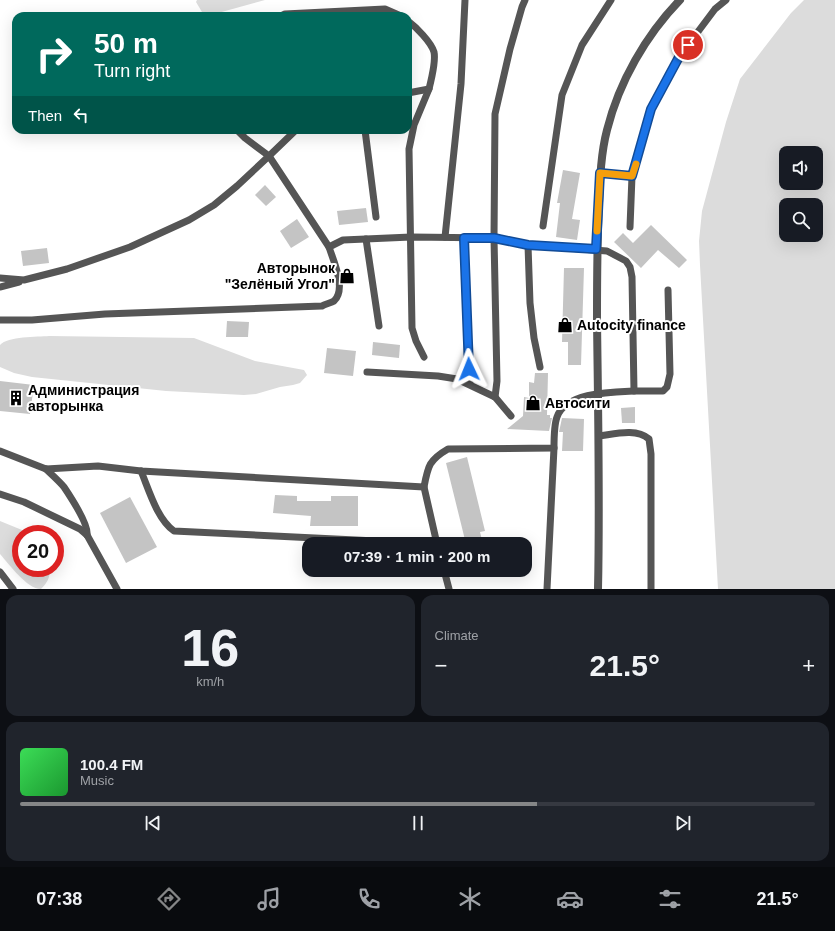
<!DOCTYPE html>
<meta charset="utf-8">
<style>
:root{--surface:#171b24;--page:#20242c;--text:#f1f3f6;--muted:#9ea1a6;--line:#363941;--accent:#858687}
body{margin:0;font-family:Helvetica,sans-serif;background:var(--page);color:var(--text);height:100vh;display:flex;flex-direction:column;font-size:15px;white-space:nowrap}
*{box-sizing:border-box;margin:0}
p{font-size:13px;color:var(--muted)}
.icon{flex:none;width:22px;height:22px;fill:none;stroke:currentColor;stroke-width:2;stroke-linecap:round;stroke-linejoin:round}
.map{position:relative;height:589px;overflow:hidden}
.sheet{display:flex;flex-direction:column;gap:6px;padding:6px;background:#0d0f14;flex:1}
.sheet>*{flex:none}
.top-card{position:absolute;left:12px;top:12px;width:400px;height:122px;border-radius:12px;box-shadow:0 4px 16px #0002;background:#00695c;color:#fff;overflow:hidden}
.buttons{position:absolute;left:779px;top:146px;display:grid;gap:8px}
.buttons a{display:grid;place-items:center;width:44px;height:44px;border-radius:8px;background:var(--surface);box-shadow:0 4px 16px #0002;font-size:20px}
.speed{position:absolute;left:12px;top:525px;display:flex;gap:8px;font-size:20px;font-weight:700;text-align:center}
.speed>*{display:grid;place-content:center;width:52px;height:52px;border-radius:50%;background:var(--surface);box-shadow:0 4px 16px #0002;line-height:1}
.speed .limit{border:6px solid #d22;background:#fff;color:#111}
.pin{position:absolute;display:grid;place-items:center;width:34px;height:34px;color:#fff;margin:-17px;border:2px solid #fff;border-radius:50%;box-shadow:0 1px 4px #0007}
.me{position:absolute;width:44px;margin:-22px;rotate:358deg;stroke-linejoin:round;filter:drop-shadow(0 0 3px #0008)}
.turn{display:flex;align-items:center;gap:14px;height:84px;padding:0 16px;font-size:18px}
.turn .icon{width:52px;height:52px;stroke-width:2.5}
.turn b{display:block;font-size:28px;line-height:34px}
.then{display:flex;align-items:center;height:38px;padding:0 16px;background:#0003;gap:8px;font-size:15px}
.big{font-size:30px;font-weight:600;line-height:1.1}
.sheet .widget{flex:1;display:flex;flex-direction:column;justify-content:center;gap:6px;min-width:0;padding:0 14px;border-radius:12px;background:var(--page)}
.sheet .dial{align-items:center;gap:0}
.dial b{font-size:52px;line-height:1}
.song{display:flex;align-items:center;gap:12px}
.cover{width:48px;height:48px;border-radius:6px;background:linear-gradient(135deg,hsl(130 70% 55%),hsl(130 70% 35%))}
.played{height:4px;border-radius:2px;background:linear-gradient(90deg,var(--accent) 65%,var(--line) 65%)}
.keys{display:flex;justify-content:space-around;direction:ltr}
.heat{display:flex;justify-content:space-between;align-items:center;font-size:22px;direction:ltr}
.sheet .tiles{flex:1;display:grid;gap:6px;grid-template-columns:1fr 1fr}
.widget:last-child{grid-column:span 2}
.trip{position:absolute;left:302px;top:537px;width:230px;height:40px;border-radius:12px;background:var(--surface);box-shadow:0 4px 16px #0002;font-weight:600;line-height:40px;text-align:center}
.tabs{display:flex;height:64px;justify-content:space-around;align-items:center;background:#090b0e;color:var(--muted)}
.tabs .icon{width:28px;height:28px}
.tabs .current{color:var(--accent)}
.tabs b{font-size:18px;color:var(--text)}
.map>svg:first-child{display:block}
</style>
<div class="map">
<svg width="835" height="589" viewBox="0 0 835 589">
<rect width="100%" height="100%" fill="#fff"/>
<g fill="#dcdcdc" fill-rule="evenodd">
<polygon points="197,0 265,0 218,13 202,12 196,2"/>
<path d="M804 0H835V589H718L700 265 699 241 702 211 726 122 740 79 791 13ZM786 153H816V183H786ZM786 205H816V235H786Z"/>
<path d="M49 336 194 338 255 361 304 370 307 375 300 383 293 385 280 387 256 394 244 395 166 391 32 377 14 373 0 367V345C8 336 37 337 49 336Z"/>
<path d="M0 521 22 530 27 534H21V568H49C51 577 47 583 41 589 27 589 9 564 0 554Z"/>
</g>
<g fill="#c4c4c4">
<polygon points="563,170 580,173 572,219 580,220 577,240 556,237 560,203 557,203"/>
<polygon points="265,185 276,197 266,206 255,195"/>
<polygon points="366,208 368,222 339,225 337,211"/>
<polygon points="297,219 309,237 291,248 280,231"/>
<polygon points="651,225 687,260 679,268 658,250 641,268 614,242 623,233 633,243"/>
<polygon points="47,248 49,263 23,266 21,251"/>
<polygon points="564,268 584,268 581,365 568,365 568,342 562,342"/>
<polygon points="227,321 249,322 248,337 226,337"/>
<polygon points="373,342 400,345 399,358 372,355"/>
<polygon points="327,348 356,351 353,376 324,373"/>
<polygon points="535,373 548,373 547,415 550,415 550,418 552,418 549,431 507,429 523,416 524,397 529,398 529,382 534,383"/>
<polygon points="0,381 34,385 30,414 0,411"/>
<polygon points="635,407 635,423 622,423 621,408"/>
<polygon points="562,418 584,419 583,451 562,451 563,432 559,432"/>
<polygon points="467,457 485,531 480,532 483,544 466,544 446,463"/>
<polygon points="275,495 297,496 297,501 331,501 331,496 358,496 358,526 310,526 311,516 273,513"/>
<polygon points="130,497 157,547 126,563 100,513"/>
</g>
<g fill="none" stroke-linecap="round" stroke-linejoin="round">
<g stroke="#555" stroke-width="7">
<polyline points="281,16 285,14 385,9 401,16"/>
<path d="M408 21C416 27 431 42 434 52 436 61 431 81 429 89L408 93"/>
<polyline points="237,130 245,138 269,156 296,130"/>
<polyline points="365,130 376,217"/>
<polyline points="600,173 632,176 651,109 679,57 715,9 726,0"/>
<polyline points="543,226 562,95 582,45 611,0"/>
<polyline points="630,227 632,176"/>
<polyline points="445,237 461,84 465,0"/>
<polyline points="464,238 470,384"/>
<polyline points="366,239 379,326"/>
<polyline points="528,245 530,303 534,338 540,367"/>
<polyline points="0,278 24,280 67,269 130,247 189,220 214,205 237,186 269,156 329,247 343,240 411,237 494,238 528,245 607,251 626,261 630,267 632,277 634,391 663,391 667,387 670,374 668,290"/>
<polyline points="0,287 19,282"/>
<path d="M0 320H32L105 314 322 306C325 304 331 303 334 301 347 289 333 260 329 247"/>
<polyline points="424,357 416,341 412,328 409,149 414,125 429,89"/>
<polyline points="367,372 438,376 457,379 495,397 511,416"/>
<polyline points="495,397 497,381 494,238 495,114 510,49 522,7 525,0"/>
<path d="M599 436C615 434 636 428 649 439L651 454V589"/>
<path d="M0 451 46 469 98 466 141 471 424 487C428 466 429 460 448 449L554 448C554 439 554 425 557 417 566 392 612 392 634 391"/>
<path d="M46 469C52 475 59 481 64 487 70 496 89 525 87 535"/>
<path d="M141 471C149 490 157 519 174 531L437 544"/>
<polyline points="424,487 437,544"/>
<polyline points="0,494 24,502 80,529 87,535 117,589"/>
<polyline points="444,570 449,589"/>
<polyline points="0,572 13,589"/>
<polyline points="547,589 554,448"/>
</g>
<path stroke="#555" stroke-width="8" d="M598 589C600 499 598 409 597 319 597 280 597 242 599 203 600 178 601 153 607 130 619 82 646 35 680 0"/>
</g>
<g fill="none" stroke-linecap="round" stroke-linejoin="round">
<defs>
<polyline id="route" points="469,369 464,238 494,238 528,245 596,249 600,173 632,176 651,109 679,57 688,45"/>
</defs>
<use href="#route" stroke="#114b97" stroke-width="10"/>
<use href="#route" stroke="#1a73e8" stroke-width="7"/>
<polyline stroke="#f59e0b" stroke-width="7" points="597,231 600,173 632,176 636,164"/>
</g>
<defs>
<symbol id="shop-bare" viewBox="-9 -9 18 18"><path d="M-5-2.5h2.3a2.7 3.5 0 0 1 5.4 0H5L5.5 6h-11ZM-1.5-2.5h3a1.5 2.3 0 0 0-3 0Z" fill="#000" stroke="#fff" stroke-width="2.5" paint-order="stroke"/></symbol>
<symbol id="building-bare" viewBox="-9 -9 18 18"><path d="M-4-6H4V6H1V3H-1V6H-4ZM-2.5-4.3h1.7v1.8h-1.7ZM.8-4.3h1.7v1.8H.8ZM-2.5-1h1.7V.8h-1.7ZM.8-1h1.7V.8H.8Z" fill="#000" stroke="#fff" stroke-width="2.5" paint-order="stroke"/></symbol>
</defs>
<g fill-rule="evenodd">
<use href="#shop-bare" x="336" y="265" width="22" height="22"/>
<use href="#shop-bare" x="554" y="314" width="22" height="22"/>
<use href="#building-bare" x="5" y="387" width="22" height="22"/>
<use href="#shop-bare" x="522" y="392" width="22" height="22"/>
</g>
<g text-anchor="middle" stroke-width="4" stroke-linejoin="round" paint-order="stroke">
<g font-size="14" font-weight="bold" fill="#000" stroke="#fff" text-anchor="start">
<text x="335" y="273" text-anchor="end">Авторынок<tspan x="335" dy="16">"Зелёный Угол"</tspan></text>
<text x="577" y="330">Autocity finance</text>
<text x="28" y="395">Администрация<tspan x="28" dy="16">авторынка</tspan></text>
<text x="545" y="408">Автосити</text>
</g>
</g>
</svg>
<div class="buttons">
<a><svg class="icon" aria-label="sound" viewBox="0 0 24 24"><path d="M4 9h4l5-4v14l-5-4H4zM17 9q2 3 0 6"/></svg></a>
<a><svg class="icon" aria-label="search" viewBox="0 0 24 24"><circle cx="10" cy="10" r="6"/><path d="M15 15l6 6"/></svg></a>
</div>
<div class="speed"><div class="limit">20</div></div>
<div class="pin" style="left:688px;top:45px;background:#d93025"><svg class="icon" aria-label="arrive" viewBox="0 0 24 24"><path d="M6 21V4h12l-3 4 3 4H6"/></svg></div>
<svg class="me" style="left:469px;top:369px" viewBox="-20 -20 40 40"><path d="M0-17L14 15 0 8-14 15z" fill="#1a73e8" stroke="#fff" stroke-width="4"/></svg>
<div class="trip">07:39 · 1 min · 200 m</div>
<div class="top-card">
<div class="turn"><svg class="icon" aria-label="right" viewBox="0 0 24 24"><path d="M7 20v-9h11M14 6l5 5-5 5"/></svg><div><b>50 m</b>Turn right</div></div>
<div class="then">Then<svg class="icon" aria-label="left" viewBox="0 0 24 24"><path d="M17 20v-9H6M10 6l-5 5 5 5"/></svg></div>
</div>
</div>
<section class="sheet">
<div class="tiles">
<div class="widget dial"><b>16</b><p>km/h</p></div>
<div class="widget"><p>Climate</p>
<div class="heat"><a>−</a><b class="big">21.5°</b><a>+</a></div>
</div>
<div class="widget">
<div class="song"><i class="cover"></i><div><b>100.4 FM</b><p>Music</p></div></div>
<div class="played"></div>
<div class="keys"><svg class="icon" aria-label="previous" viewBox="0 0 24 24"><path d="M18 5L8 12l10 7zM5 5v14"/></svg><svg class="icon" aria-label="pause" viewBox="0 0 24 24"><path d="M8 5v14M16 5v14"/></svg><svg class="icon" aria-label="next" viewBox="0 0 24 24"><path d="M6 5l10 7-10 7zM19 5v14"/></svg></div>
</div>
</div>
</section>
<nav class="tabs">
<b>07:38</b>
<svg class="icon current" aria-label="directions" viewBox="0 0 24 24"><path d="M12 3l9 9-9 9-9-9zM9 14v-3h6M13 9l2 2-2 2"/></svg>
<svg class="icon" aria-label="music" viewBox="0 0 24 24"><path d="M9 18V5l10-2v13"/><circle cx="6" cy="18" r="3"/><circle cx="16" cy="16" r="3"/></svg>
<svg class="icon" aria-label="phone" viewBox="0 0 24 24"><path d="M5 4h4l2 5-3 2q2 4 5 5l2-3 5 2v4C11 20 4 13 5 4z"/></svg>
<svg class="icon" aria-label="climate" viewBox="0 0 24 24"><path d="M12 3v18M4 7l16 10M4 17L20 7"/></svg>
<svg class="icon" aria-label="car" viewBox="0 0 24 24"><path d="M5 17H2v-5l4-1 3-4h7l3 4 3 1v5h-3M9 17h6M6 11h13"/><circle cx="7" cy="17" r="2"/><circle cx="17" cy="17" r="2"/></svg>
<svg class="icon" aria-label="filters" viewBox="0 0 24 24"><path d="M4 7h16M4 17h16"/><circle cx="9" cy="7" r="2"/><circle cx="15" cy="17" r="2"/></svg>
<b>21.5°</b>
</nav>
